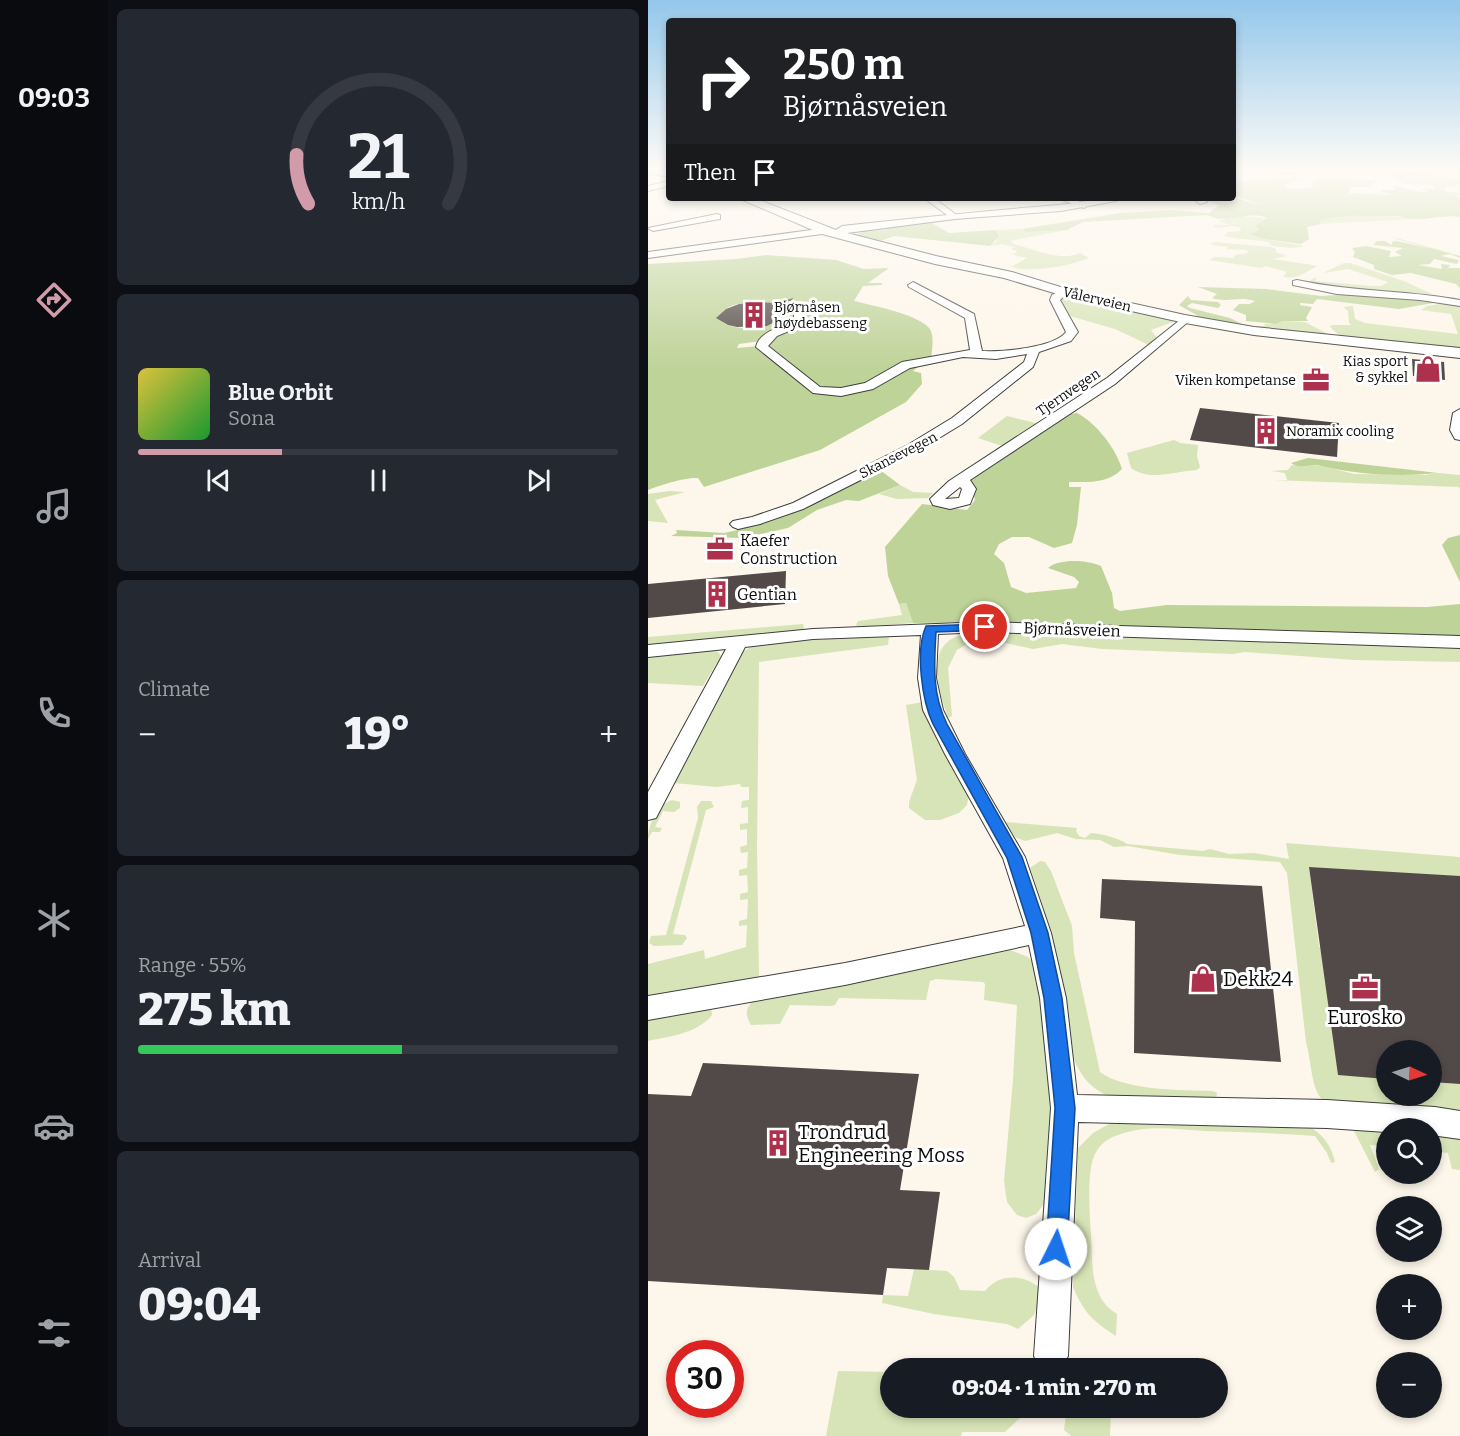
<!DOCTYPE html>
<meta charset="utf-8">
<style>
:root{--surface:#171b24;--page:#242831;--text:#f1f3f6;--muted:#9ea1a6;--line:#363941;--accent:#d29baa}
body{margin:0;font-family:Bitter,serif;background:var(--page);color:var(--text);height:100vh;display:flex;flex-direction:column;font-size:22px;white-space:nowrap}
*{box-sizing:border-box;margin:0}
p{font-size:20px;color:var(--muted)}
.icon{flex:none;width:33px;height:33px;fill:none;stroke:currentColor;stroke-width:2;stroke-linecap:round;stroke-linejoin:round}
.map{position:relative;flex:1;overflow:hidden}
.sheet{display:flex;flex-direction:column;gap:9px;padding:9px;background:#0d0f14;width:540px}
.sheet>*{flex:none}
.guide{position:absolute;left:18px;top:18px;width:570px;height:183px;border-radius:6px;box-shadow:0 3px 9px #0003;background:#202124;color:#fff;overflow:hidden}
.needle{width:39px;rotate:94deg}
.buttons{position:absolute;left:728px;top:1040px;display:grid;gap:12px}
.buttons a{display:grid;place-items:center;width:66px;height:66px;border-radius:50%;background:var(--surface);box-shadow:0 3px 9px #0003;font-size:30px}
.speed{position:absolute;left:18px;top:1340px;display:flex;gap:12px;font-size:30px;font-weight:700;text-align:center}
.speed>*{display:grid;place-content:center;width:78px;height:78px;border-radius:50%;background:var(--surface);box-shadow:0 3px 9px #0003;line-height:1}
.speed .limit{border:9px solid #d22;background:#fff;color:#111}
.pin{position:absolute;display:grid;place-items:center;width:51px;height:51px;color:#fff;margin:-26px;border:3px solid #fff;border-radius:50%;box-shadow:0 2px 6px #0007}
.me{position:absolute;width:66px;margin:-33px;rotate:4deg;stroke-linejoin:round;filter:drop-shadow(0 0 4px #0008)}
.turn{display:flex;align-items:center;gap:21px;height:126px;padding:0 18px;font-size:27px}
.turn .icon{width:78px;height:78px;stroke-width:2.5}
.turn b{display:block;font-size:42px;line-height:51px}
.then{display:flex;align-items:center;height:57px;padding:0 18px;background:#0003;gap:12px;font-size:22px}
.big{font-size:45px;font-weight:800;line-height:1.1}
.sheet .widget{flex:1;display:flex;flex-direction:column;justify-content:center;gap:9px;min-width:0;padding:0 21px;border-radius:9px;background:var(--page)}
.sheet .dial{align-items:center;gap:0}
.dial svg{height:156px;overflow:visible;fill:none;stroke:var(--line);stroke-width:7;stroke-linecap:round;text-anchor:middle}
.dial text{fill:var(--text);stroke:none}
.song{display:flex;align-items:center;gap:18px}
.cover{width:72px;height:72px;border-radius:9px;background:linear-gradient(135deg,hsl(50 70% 55%),hsl(130 70% 35%))}
.played{height:6px;border-radius:3px;background:linear-gradient(90deg,var(--accent) 30%,var(--line) 30%)}
.keys{display:flex;justify-content:space-around;direction:ltr}
.heat{display:flex;justify-content:space-between;align-items:center;font-size:33px;direction:ltr}
.charge{height:9px;border-radius:4px;background:linear-gradient(90deg,#34c759 55%,var(--line) 0)}
.trip{position:absolute;left:232px;top:1358px;width:348px;height:60px;border-radius:30px;background:var(--surface);box-shadow:0 3px 9px #0003;font-weight:800;line-height:60px;text-align:center}
main{display:flex;flex:1;min-height:0}
.tabs{display:flex;flex-direction:column;width:108px;justify-content:space-around;align-items:center;background:#090b0e;color:var(--muted)}
.tabs .icon{width:42px;height:42px}
.tabs .active{color:var(--accent)}
.tabs b{font-size:27px;color:var(--text)}
.map>svg:first-child{display:block}
</style>
<main>
<nav class="tabs">
<b>09:03</b>
<svg class="icon active" aria-label="directions" viewBox="0 0 24 24"><path d="M12 3l9 9-9 9-9-9zM9 14v-3h6M13 9l2 2-2 2"/></svg>
<svg class="icon" aria-label="music" viewBox="0 0 24 24"><path d="M9 18V5l10-2v13"/><circle cx="6" cy="18" r="3"/><circle cx="16" cy="16" r="3"/></svg>
<svg class="icon" aria-label="phone" viewBox="0 0 24 24"><path d="M5 4h4l2 5-3 2q2 4 5 5l2-3 5 2v4C11 20 4 13 5 4z"/></svg>
<svg class="icon" aria-label="climate" viewBox="0 0 24 24"><path d="M12 3v18M4 7l16 10M4 17L20 7"/></svg>
<svg class="icon" aria-label="car" viewBox="0 0 24 24"><path d="M5 17H2v-5l4-1 3-4h7l3 4 3 1v5h-3M9 17h6M6 11h13"/><circle cx="7" cy="17" r="2"/><circle cx="17" cy="17" r="2"/></svg>
<svg class="icon" aria-label="filters" viewBox="0 0 24 24"><path d="M4 7h16M4 17h16"/><circle cx="9" cy="7" r="2"/><circle cx="15" cy="17" r="2"/></svg>
</nav>
<section class="sheet">
<div class="widget dial"><svg viewBox="0 0 100 80">
<path d="M14 69A42 42 0 1 1 86 69"/>
<path d="M14 69A42 42 0 0 1 8 44" stroke="#d29baa"/>
<text x="50" y="56" font-size="32" font-weight="700">21</text>
<text x="50" y="72" font-size="11">km/h</text>
</svg></div>
<div class="widget">
<div class="song"><i class="cover"></i><div><b>Blue Orbit</b><p>Sona</p></div></div>
<div class="played"></div>
<div class="keys"><svg class="icon" aria-label="previous" viewBox="0 0 24 24"><path d="M18 5L8 12l10 7zM5 5v14"/></svg><svg class="icon" aria-label="pause" viewBox="0 0 24 24"><path d="M8 5v14M16 5v14"/></svg><svg class="icon" aria-label="next" viewBox="0 0 24 24"><path d="M6 5l10 7-10 7zM19 5v14"/></svg></div>
</div>
<div class="widget"><p>Climate</p>
<div class="heat"><a>−</a><b class="big">19°</b><a>+</a></div>
</div>
<div class="widget"><p>Range · 55%</p><b class="big">275 km</b><div class="charge"></div></div>
<div class="widget"><p>Arrival</p><b class="big">09:04</b></div>
</section>
<div class="map">
<svg width="812" height="1436" viewBox="0 0 812 1436">
<rect width="100%" height="100%" fill="#fdf6ea"/>
<g fill="#d7e4b7">
<path d="M695 215C719 215 743 216 765 219L673 224 671 221Z"/>
<path d="M592 216 619 218 613 222 611 230 602 234 616 239 656 246 645 248 624 246 621 242C608 240 584 239 574 235L580 234 578 232 592 231 593 228 586 226 567 228 565 225H581L571 221Z"/>
<path d="M374 229 378 232 419 230 362 241 366 244C385 249 413 262 432 253L441 258C421 266 384 273 363 267L379 258 358 253 366 254 369 251 363 249 367 247 354 244 342 246 349 241 347 230Z"/>
<path d="M567 242 623 247 628 249V252L639 256 625 259 670 266C655 273 650 279 635 277L639 272 618 266 614 268 561 260 566 257 585 258 587 255 600 253 599 250 578 249 580 247 564 245 563 243Z"/>
<polygon points="696,263 702,263 756,281 786,295 712,289 661,282 666,278 669,278 667,281 724,286 733,286 740,282 700,269 675,273"/>
<polygon points="419,296 523,320 525,322 503,330 509,338 501,345 467,329 422,316 412,299"/>
<polygon points="798,303 812,306 812,348 692,336 682,327 683,325 703,325 701,322 700,311 695,307 705,306 707,319 717,323 810,334 803,314 773,310 779,306"/>
<polygon points="635,321 657,322 682,335 599,326 618,326 615,324 628,324"/>
<polygon points="359,416 392,424 357,447 330,438"/>
<path d="M526 440 532 443 550 445 549 456 552 467 549 470C528 471 502 482 483 468L479 453Z"/>
<polygon points="644,465 674,466 706,474 777,475 790,473 812,475 812,489 811,487 625,480 639,480 637,473 623,471 640,470"/>
<polygon points="252,485 265,492 285,493 280,498 249,499 231,494"/>
<polygon points="21,491 37,492 7,500 20,523 0,521 0,494"/>
<polygon points="258,603 265,623 212,627 208,625 210,621 254,615 251,604"/>
<polygon points="155,624 156,628 152,631 0,645 0,637"/>
<path d="M335 633 812 647V662L706 660 597 652 585 654 454 649 414 644 385 649 344 640 319 644 309 650 300 668 304 716 300 718C292 694 277 651 307 637 315 634 326 634 335 633Z"/>
<polygon points="241,635 240,645 111,662 109,847 111,978 0,997 0,964 56,950 57,959 98,947 99,925 91,926 91,921 99,919 100,899 92,900 92,894 100,892 99,875 91,876 91,870 99,868 100,852 93,853 92,847 99,845 99,829 92,830 92,824 100,823 100,807 93,808 94,801 101,800 101,787 93,787 92,784 69,787 26,783 95,652 107,644"/>
<polygon points="61,650 70,652 73,656 55,686 0,683 0,655"/>
<polygon points="275,702 289,741 321,794 319,805 311,813 292,820 277,820 261,808 261,802 269,780 258,705"/>
<path d="M24 800 32 802V808L26 812 15 811 7 827 14 828 12 832H4L0 839C0 825 10 804 24 800Z"/>
<polygon points="53,801 63,801 66,807 58,810 25,934 37,935 39,938 34,945 6,946 1,943 3,936 18,935 50,818 49,807"/>
<path d="M357 822 429 828 428 831 431 836 437 838 443 833C454 834 471 838 479 844L555 851 562 849 581 854 606 853 641 859 638 843 812 857V877L661 867 671 946 738 1079V1095H783V1082L812 1084V1115L674 1099C663 1089 663 1058 658 1042L639 873 632 862 532 855 480 846 466 847 452 840 428 839 409 833 377 841 367 837Z"/>
<path d="M392 861 397 862 403 871 424 926 426 953 452 1072C477 1091 534 1090 565 1091L569 1093 568 1101 460 1096C446 1090 435 1079 428 1064 418 1042 416 992 411 965 404 932 393 900 382 868Z"/>
<path d="M362 950 380 957 390 967 406 1089 400 1199 388 1214 378 1218 369 1215 359 1202 356 1181 365 1080 369 1005 336 1000 337 984 335 982 288 979 282 981 278 1000 191 998 187 1005 183 1006 142 1005 132 1024 103 1025C97 1014 97 1009 105 1001Z"/>
<path d="M63 1005 64 1015C49 1034 22 1036 0 1041V1015Z"/>
<path d="M481 1120 659 1125C675 1135 683 1144 687 1162L683 1163 679 1153 667 1136C631 1133 594 1132 557 1131 533 1130 503 1125 480 1132 466 1135 453 1141 447 1154 438 1172 442 1215 443 1236 445 1264 441 1297 469 1314L468 1336C445 1321 436 1313 425 1287L430 1148 445 1133 461 1124Z"/>
<polygon points="704,1127 738,1128 738,1146 722,1145 731,1169 727,1172"/>
<polygon points="783,1133 812,1137 812,1170 804,1169 800,1153 783,1151"/>
<path d="M266 1269 299 1271 306 1277 312 1290 337 1291C352 1272 379 1274 395 1291L386 1315 370 1329 359 1324 286 1314 234 1303 235 1295 260 1296Z"/>
<polygon points="190,1371 243,1372 243,1407 376,1407 373,1417 357,1432 314,1432 313,1436 178,1436"/>
<polygon points="419,1407 463,1407 462,1436 423,1436 416,1430"/>
</g>
<g fill="#bed398" fill-rule="evenodd">
<path d="M740 168 785 173 812 180V185L795 188 799 192 812 193 808 196 812 198V217C796 214 782 220 765 219 759 219 753 216 747 216 721 217 696 213 672 221L673 224 659 227 661 239 653 244 616 239 601 234 611 230 608 225 619 218C601 209 578 226 560 215L435 222 419 230 378 232 374 229 472 213 523 210 561 213 571 205 549 198 574 200 588 198 619 207 585 195V181L645 178 639 170H642L648 177 646 178H656L655 180 661 182 646 181 637 184V186L644 189 666 187 664 184 671 179 669 177 732 181 725 183 724 187H701L703 189 700 193 740 195 741 193 733 192 734 190H746L748 189 743 187 746 186 778 193 779 191 773 189H785L788 187C771 181 752 191 742 172L749 171 736 169Z"/>
<polygon points="350,216 284,223 301,233 347,230 351,236 342,246 246,236 230,242 206,236 216,231 236,230 242,227 291,219"/>
<polygon points="736,237 748,238 812,256 812,258 802,254 793,256 811,260 809,264 786,259 782,264 770,265 794,269 793,264 802,265 800,268 812,268 812,288 808,284 763,273 744,275 726,269 726,265 705,257 707,252 704,248 718,246 743,251 741,257 754,256 747,252 755,248 725,245 729,241 737,241 744,245 744,242 749,241 784,249 746,238"/>
<path d="M118 255 188 260 216 269 241 268 220 283H235L233 285 215 286 206 301C222 305 276 315 283 331 286 339 284 351 283 359L247 368 231 380 211 388 186 391 165 386 137 360 116 346C121 330 145 331 155 320L153 305 141 302 149 306 150 319 147 325 113 341 91 344 89 348 111 346 164 389C187 397 215 393 236 380 248 372 255 367 269 363L271 366 265 371 273 373 274 384 258 402 172 450 56 487 50 478C38 477 12 485 0 490V264L88 259ZM137 301 146 306 139 308 141 312C133 329 81 335 71 318 81 294 118 307 137 301Z"/>
<path d="M550 287 618 289 673 296 709 294 791 302 751 309 669 299 665 304 652 303V305L664 307 658 318 660 321H635L628 324 598 321V315L585 310 591 304H602L607 301C590 296 581 303 564 298L569 294Z"/>
<polygon points="540,296 543,300 570,302 573,305 570,308 544,303 539,306 542,308 582,318 594,324 550,318 550,316 531,305"/>
<path d="M429 413C448 423 468 448 474 469 460 484 439 482 421 482V487H433L429 525 424 543 406 548 381 537H364L351 544 346 554 356 563 363 587 378 593 428 588 431 582 426 577 400 568C411 558 440 560 453 566L464 593 466 608 472 611 519 605 779 607 812 604V638L349 622 265 623 258 603 251 604 240 576 237 547 274 504 319 510 327 500 322 480 325 477 422 414Z"/>
<path d="M660 458 790 473C752 477 711 475 674 466 663 463 652 470 643 463Z"/>
<polygon points="228,467 252,485 211,501 198,500 169,510 140,528 94,538 23,536 29,533 28,530 76,533 90,530 89,526 112,521"/>
<polygon points="812,535 812,582 794,545 800,538"/>
</g>
<g fill="#524a48">
<polygon points="145,298 139,316 119,326 89,327 80,325 68,318 78,309 91,304 108,302 129,303"/>
<polygon points="764,359 796,362 797,380 765,376"/>
<polygon points="552,408 691,423 689,457 542,440"/>
<polygon points="138,571 137,604 0,618 0,584"/>
<polygon points="661,867 812,876 812,1084 783,1082 783,1050 738,1050 738,1079 690,1075"/>
<polygon points="454,879 614,886 633,1062 486,1053 487,921 452,918"/>
<polygon points="55,1063 271,1074 252,1190 292,1192 281,1270 239,1268 235,1295 0,1281 0,1094 43,1096"/>
</g>
<g fill="none" stroke-linecap="round" stroke-linejoin="round">
<defs>
<g id="minor">
<polygon points="643,168 686,168 682,170 633,173 629,171"/>
<polygon points="743,168 760,168 768,171 764,173"/>
<polygon points="21,181 21,186 0,191 0,186"/>
<polygon points="276,198 286,198 310,216 303,218"/>
<polygon points="409,198 422,198 440,205 436,208"/>
<polygon points="544,198 554,198 559,202 552,204"/>
<polygon points="69,214 72,215 72,219 5,231 0,228"/>
<polygon points="178,228 183,231 181,233 0,258 0,252"/>
<path d="M649 280C703 292 758 290 812 300V306L772 300 689 294 645 285V281Z"/>
<path d="M265 282 326 314 334 351C353 352 406 348 418 332L402 300 404 295 416 289 421 292 412 300 430 332 423 341 391 352 385 367 314 424 268 452 155 509 112 524 90 529 85 527 82 524 85 521 104 517 145 503 258 446 304 418 376 362 379 354 348 359 315 357 262 368 225 389 193 396 165 393 108 347C111 332 134 326 146 321V307L151 304 156 307 158 318 155 325 129 336 120 346 172 387 193 388 217 383 254 362 322 350 317 318 261 287 260 285Z"/>
<path d="M537 316 541 317V321L467 384 322 480 328 489 322 504 302 509 285 505 282 499 301 481 459 378ZM312 487 314 489 311 498 297 499Z"/>
<polygon points="812,409 812,440 807,439 802,430 805,413"/>
<polygon points="337,622 812,636 812,648 337,632 290,634 288,678 295,710 317,754 377,857 403,933 418,998 429,1095 679,1100 787,1107 812,1111 812,1139 783,1135 783,1128 738,1128 738,1132 679,1128 430,1122 420,1356 414,1368 391,1368 386,1356 403,1108 392,998 381,945 197,985 0,1020 0,996 197,963 377,926 355,858 297,754 275,710 270,678 273,635 165,639 97,647 8,818 0,820 0,792 78,649 0,657 0,645 165,629"/>
</g>
<g id="tertiary">
<polygon points="0,168 21,171 21,177 0,173"/>
<path d="M90 198H106L188 230 194 226C266 218 337 211 410 205 431 203 451 198 474 198L468 201 413 211 306 219 199 233 288 256 364 272 419 289 537 315 606 327 812 348V358L606 335 537 323 416 296 356 278 287 264 174 234Z"/>
</g>
</defs>
<use href="#minor" stroke="#3e3e3e" stroke-width="2"/>
<use href="#tertiary" stroke="#3e3e3e" stroke-width="2"/>
<use href="#minor" fill="#fff" fill-rule="evenodd"/>
<use href="#tertiary" fill="#fff" fill-rule="evenodd"/>
</g>
<linearGradient id="sky" x2="0" y2="1"><stop stop-color="#93c7eb"/><stop offset="0.46" stop-color="#fefbf6"/><stop offset="1" stop-color="#fefbf6" stop-opacity="0"/></linearGradient>
<rect width="812" height="369" fill="url(#sky)"/>
<path fill="#1a73e8" stroke="#114b97" stroke-width="1.5" d="M337 624 341 625 343 627 341 630 288 632C286 665 284 694 299 724L374 857 400 933 414 998 427 1108 419 1249 416 1257 408 1260 401 1257 398 1249 407 1108 396 998 383 933 359 858 285 724C274 701 267 650 278 626Z"/>
<defs>
<symbol id="building-bare" viewBox="-9 -9 18 18"><path d="M-4-6H4V6H1V3H-1V6H-4ZM-2.5-4.3h1.7v1.8h-1.7ZM.8-4.3h1.7v1.8H.8ZM-2.5-1h1.7V.8h-1.7ZM.8-1h1.7V.8H.8Z" fill="#ad304d" stroke="#fff" stroke-width="2.5" paint-order="stroke"/></symbol>
<symbol id="shop-bare" viewBox="-9 -9 18 18"><path d="M-5-2.5h2.3a2.7 3.5 0 0 1 5.4 0H5L5.5 6h-11ZM-1.5-2.5h3a1.5 2.3 0 0 0-3 0Z" fill="#ad304d" stroke="#fff" stroke-width="2.5" paint-order="stroke"/></symbol>
<symbol id="office-bare" viewBox="-9 -9 18 18"><path d="M-6-3h4V-5.5h4V-3h4V5H-6ZM-1-4.5V-3h2v-1.5ZM-6 0V1H6V0Z" fill="#ad304d" stroke="#fff" stroke-width="2.5" paint-order="stroke"/></symbol>
</defs>
<g fill-rule="evenodd">
<use href="#building-bare" x="87" y="296" width="38" height="38"/>
<use href="#shop-bare" x="761" y="350" width="38" height="38"/>
<use href="#office-bare" x="649" y="361" width="38" height="38"/>
<use href="#building-bare" x="599" y="412" width="38" height="38"/>
<use href="#office-bare" x="53" y="530" width="38" height="38"/>
<use href="#building-bare" x="50" y="575" width="38" height="38"/>
<use href="#shop-bare" x="536" y="960" width="38" height="38"/>
<use href="#office-bare" x="698" y="969" width="38" height="38"/>
<use href="#building-bare" x="111" y="1124" width="38" height="38"/>
</g>
<g text-anchor="middle" stroke-width="6" stroke-linejoin="round" paint-order="stroke">
<g font-size="14" fill="#0b0b0b" stroke="#fff">
<text transform="translate(449 299) rotate(13)" y="5">Vålerveien</text>
<text transform="translate(420 392) rotate(-34)" y="5">Tjernvegen</text>
<text transform="translate(250 455) rotate(-27)" y="5">Skansevegen</text>
</g>
<g font-size="14" fill="#0b0b0b" stroke="#fff" text-anchor="start">
<text x="126" y="312">Bjørnåsen<tspan x="126" dy="16">høydebasseng</tspan></text>
<text x="760" y="366" text-anchor="end">Kias sport<tspan x="760" dy="16">&amp; sykkel</tspan></text>
<text x="648" y="385" text-anchor="end">Viken kompetanse</text>
<text x="638" y="436">Noramix cooling</text>
</g>
<g font-size="16" fill="#0b0b0b" stroke="#fff" text-anchor="start">
<text x="92" y="546">Kaefer<tspan x="92" dy="18">Construction</tspan></text>
<text x="89" y="600">Gentian</text>
</g>
<g font-size="16" fill="#0b0b0b" stroke="#fff">
<text transform="translate(424 629) rotate(2)" y="6">Bjørnåsveien</text>
</g>
<g font-size="20" fill="#0b0b0b" stroke="#fff" text-anchor="start">
<text x="575" y="986">Dekk24</text>
<text x="717" y="1024" text-anchor="middle">Eurosko</text>
<text x="150" y="1139">Trondrud<tspan x="150" dy="23">Engineering Moss</tspan></text>
</g>
</g>
</svg>
<div class="buttons">
<a><svg class="needle" viewBox="-14 -14 28 28"><path d="M0-13l5 13h-10z" fill="#e53935"/><path d="M0 13l5-13h-10z" fill="#9ea1a6"/></svg></a>
<a><svg class="icon" aria-label="search" viewBox="0 0 24 24"><circle cx="10" cy="10" r="6"/><path d="M15 15l6 6"/></svg></a>
<a><svg class="icon" aria-label="layers" viewBox="0 0 24 24"><path d="M12 4l9 5-9 5-9-5zM3 14l9 5 9-5"/></svg></a>
<a>+</a>
<a>−</a>
</div>
<div class="speed"><div class="limit">30</div></div>
<div class="pin" style="left:337px;top:627px;background:#d93025"><svg class="icon" aria-label="arrive" viewBox="0 0 24 24"><path d="M6 21V4h12l-3 4 3 4H6"/></svg></div>
<svg class="me" style="left:408px;top:1249px" viewBox="-20 -20 40 40"><circle r="19" fill="#fff"/><path d="M0-13L10 11 0 6-10 11z" fill="#1a73e8"/></svg>
<div class="trip">09:04 · 1 min · 270 m</div>
<div class="guide">
<div class="turn"><svg class="icon" aria-label="right" viewBox="0 0 24 24"><path d="M7 20v-9h11M14 6l5 5-5 5"/></svg><div><b>250 m</b>Bjørnåsveien</div></div>
<div class="then">Then<svg class="icon" aria-label="arrive" viewBox="0 0 24 24"><path d="M6 21V4h12l-3 4 3 4H6"/></svg></div>
</div>
</div>
</main>
